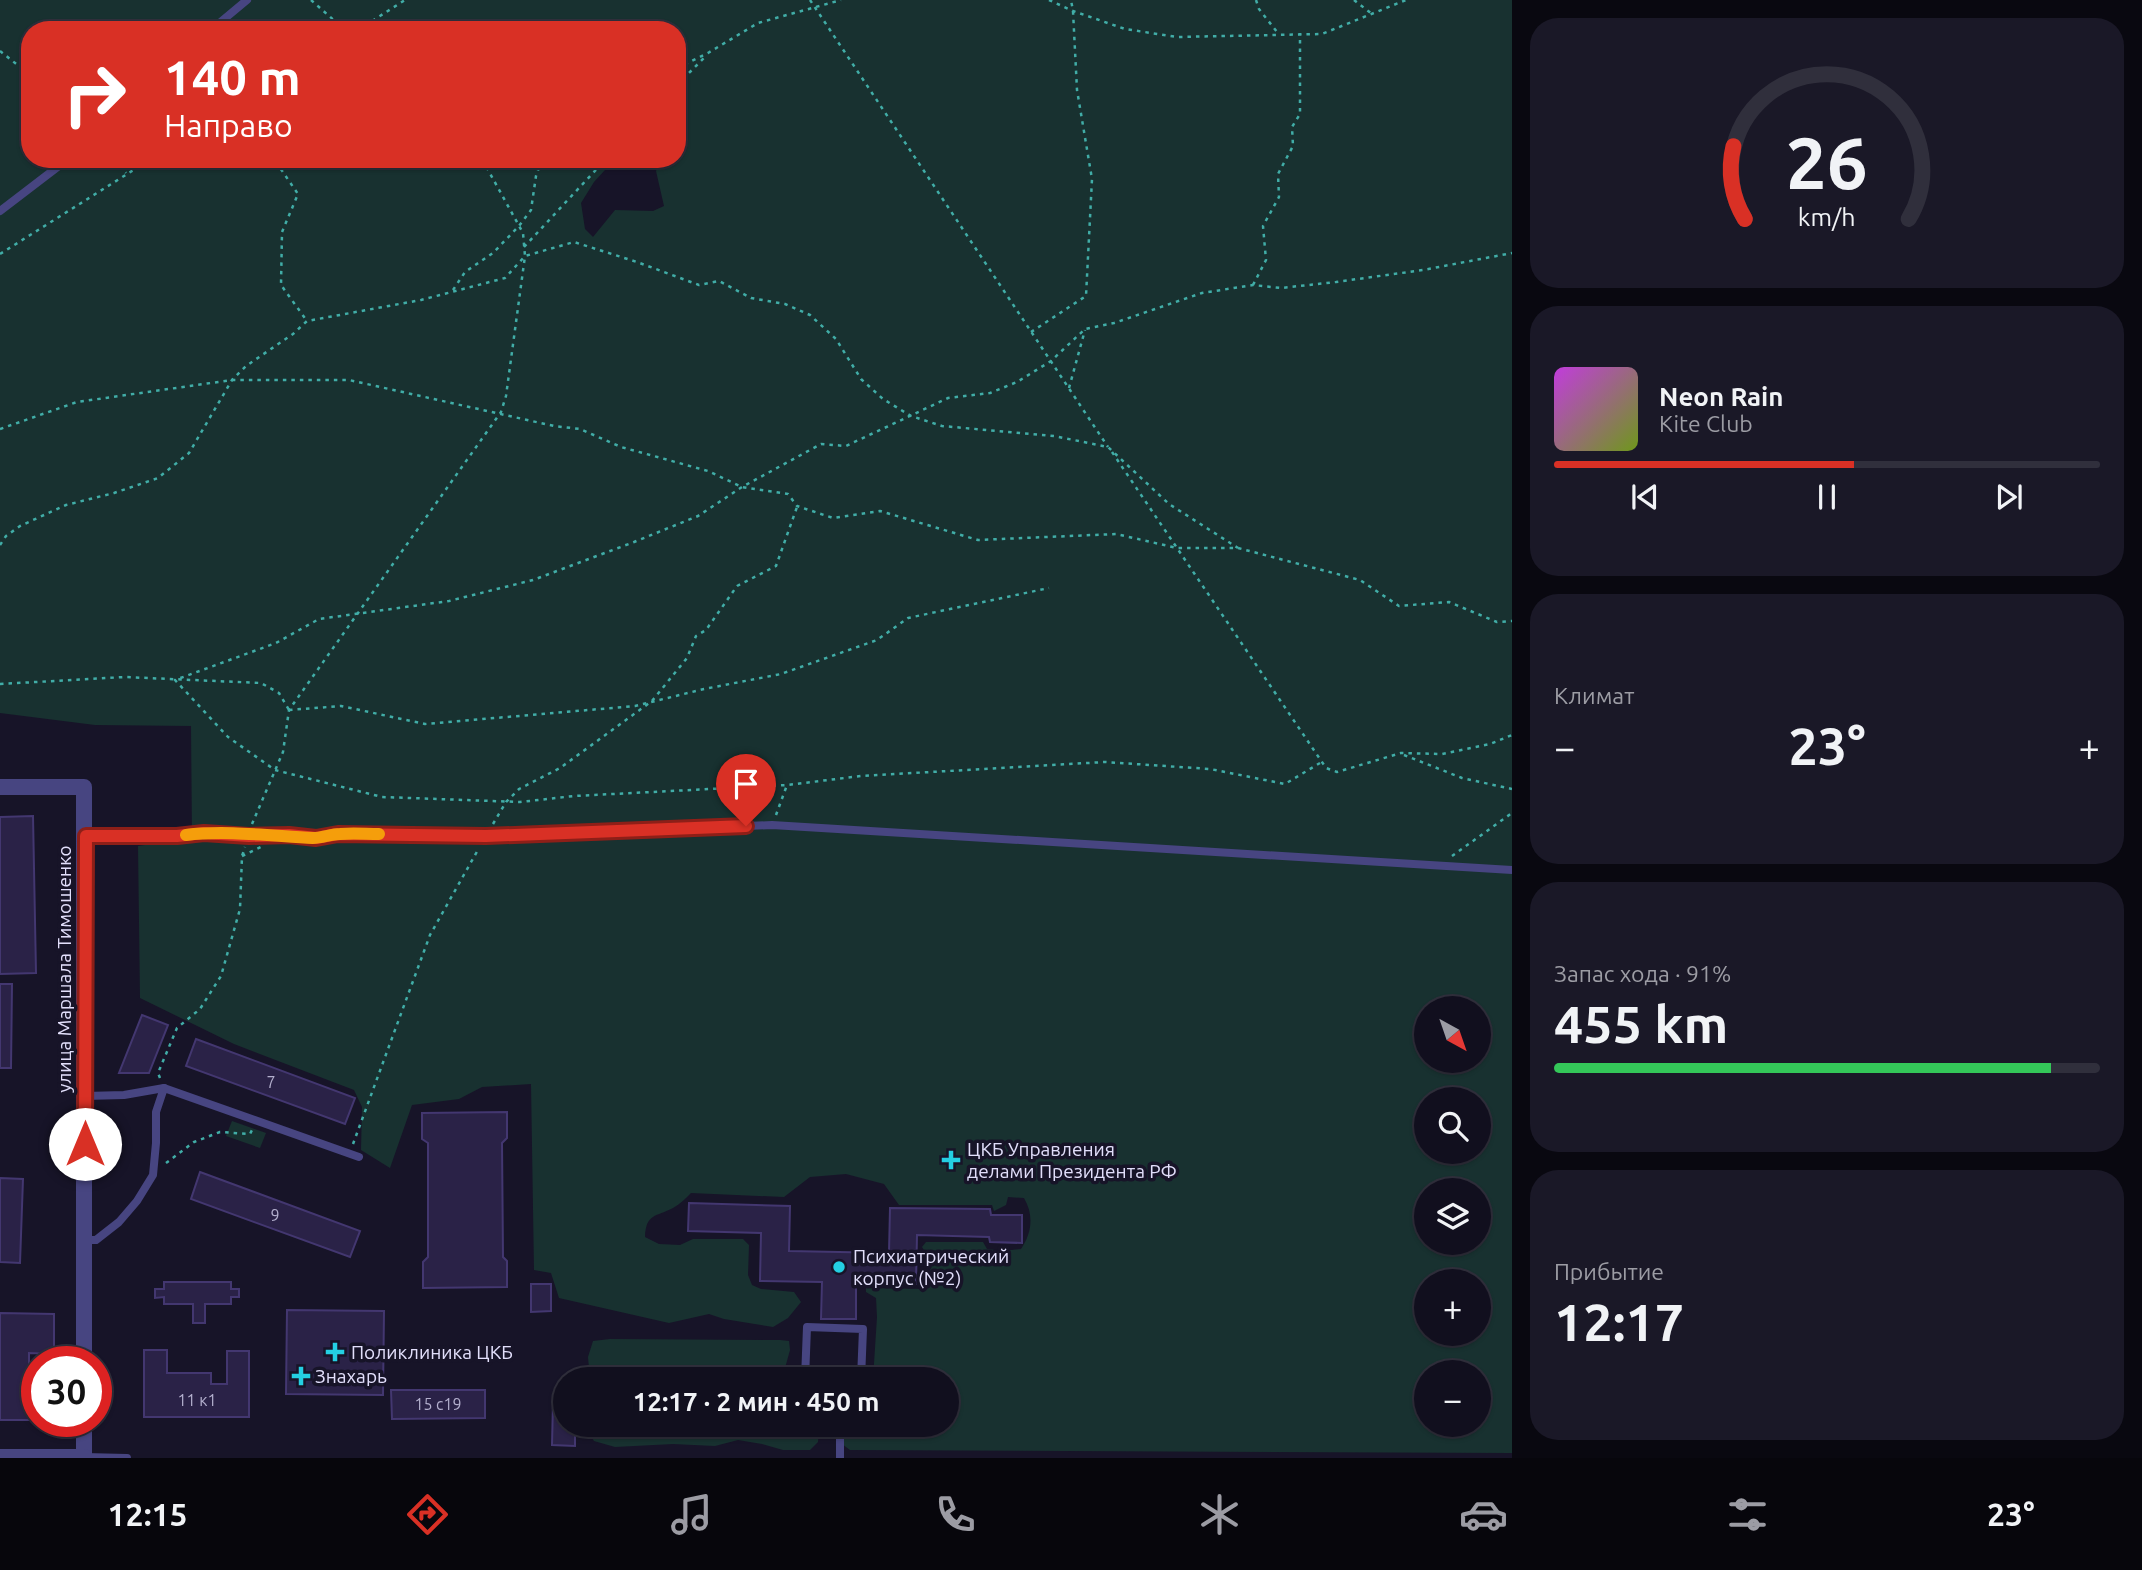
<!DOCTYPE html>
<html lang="ru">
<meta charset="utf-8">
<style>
:root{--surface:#110f1e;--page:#1a1827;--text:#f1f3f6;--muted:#9c9ca4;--line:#302f3c;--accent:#d93025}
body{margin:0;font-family:Ubuntu,sans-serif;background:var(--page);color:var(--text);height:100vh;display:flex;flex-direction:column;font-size:26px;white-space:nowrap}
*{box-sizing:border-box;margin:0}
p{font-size:23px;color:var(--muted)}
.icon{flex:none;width:38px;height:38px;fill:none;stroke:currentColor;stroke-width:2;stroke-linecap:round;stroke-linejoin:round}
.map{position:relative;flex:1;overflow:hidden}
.side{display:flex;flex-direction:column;gap:18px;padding:18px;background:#090810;width:630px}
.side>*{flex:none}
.banner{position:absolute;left:21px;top:21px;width:665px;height:147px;border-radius:28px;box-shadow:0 2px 5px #0004,0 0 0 2px var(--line);background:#d93025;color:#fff;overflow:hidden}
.needle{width:46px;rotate:140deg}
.fabs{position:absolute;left:1414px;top:996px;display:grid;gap:14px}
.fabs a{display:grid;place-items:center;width:77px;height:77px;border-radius:50%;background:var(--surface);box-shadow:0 2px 5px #0004,0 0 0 2px var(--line);font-size:35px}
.speed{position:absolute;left:21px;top:1346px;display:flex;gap:14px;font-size:35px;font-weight:700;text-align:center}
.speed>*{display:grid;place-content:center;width:91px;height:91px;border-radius:50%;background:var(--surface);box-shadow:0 2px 5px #0004,0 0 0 2px var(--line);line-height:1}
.speed .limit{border:10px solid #d22;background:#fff;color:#111}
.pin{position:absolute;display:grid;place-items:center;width:60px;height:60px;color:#fff;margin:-72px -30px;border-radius:50% 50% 50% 0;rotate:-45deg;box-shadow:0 0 7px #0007}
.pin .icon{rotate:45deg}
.me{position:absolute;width:77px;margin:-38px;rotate:0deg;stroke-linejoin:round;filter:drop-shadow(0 0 5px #0008)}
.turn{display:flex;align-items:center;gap:24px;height:147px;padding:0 28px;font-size:32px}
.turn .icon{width:91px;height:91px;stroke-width:2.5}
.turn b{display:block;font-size:49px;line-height:60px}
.big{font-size:52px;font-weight:700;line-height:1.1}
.side .card{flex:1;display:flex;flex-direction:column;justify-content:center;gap:10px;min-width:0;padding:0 24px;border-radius:28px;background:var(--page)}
.side .dial{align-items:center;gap:0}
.dial svg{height:182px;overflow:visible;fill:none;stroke:var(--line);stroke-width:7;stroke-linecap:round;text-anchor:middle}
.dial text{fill:var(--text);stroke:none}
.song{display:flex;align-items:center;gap:21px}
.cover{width:84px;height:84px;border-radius:10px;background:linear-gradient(135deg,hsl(290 70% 55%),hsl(80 70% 35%))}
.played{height:7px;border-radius:4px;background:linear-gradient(90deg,var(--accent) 55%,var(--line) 55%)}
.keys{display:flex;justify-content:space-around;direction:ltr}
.heat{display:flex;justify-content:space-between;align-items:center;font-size:38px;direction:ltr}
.charge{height:10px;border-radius:5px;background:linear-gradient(90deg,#34c759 91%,var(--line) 0)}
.trip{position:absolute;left:553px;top:1367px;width:406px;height:70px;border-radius:35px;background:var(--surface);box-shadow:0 2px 5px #0004,0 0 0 2px var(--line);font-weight:700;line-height:70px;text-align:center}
.menu{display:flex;height:112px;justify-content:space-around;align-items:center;background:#07060c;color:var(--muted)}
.menu .icon{width:49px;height:49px}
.menu .selected{color:var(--accent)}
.menu b{font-size:32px;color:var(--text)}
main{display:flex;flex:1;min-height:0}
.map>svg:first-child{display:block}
</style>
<main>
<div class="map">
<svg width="1512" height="1458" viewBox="0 0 1512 1458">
<rect width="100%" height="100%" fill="#171428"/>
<g fill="#183130" fill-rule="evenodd">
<path d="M0 0H1512V1453L850 1450 842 1444 841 1431C873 1419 913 1424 947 1424V1379H873L877 1317 876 1298 866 1292V1288L925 1289C933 1272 932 1263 922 1247L926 1242H983L987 1249 1003 1251 1021 1249C1032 1233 1034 1215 1024 1198L1008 1197 1006 1205 994 1211 992 1205H899L884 1184 846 1174 810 1177 784 1197 691 1193C686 1198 680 1204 673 1208 656 1217 646 1213 645 1237L659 1244 680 1245 693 1239H743L749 1245 748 1275 752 1285 761 1289 794 1292 801 1302 788 1318 773 1327 724 1319 709 1314 669 1323 559 1298 551 1273 534 1270 531 1084 482 1087 459 1099 412 1105 390 1168 361 1150 362 1107 354 1090 234 1044 140 998 138 846 192 838 191 726 95 725 0 713ZM30 30H677V159H661L656 171 664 206 653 211 615 210 593 237 585 229 581 203 594 182 615 159H30ZM1426 1008H1479V1060H1426ZM1426 1099H1479V1152H1426ZM1426 1190H1479V1242H1426ZM1426 1281H1479V1334H1426ZM1426 1372H1479V1424H1426Z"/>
<polygon points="232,1121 266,1133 260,1148 226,1136"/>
<polygon points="610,1339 780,1340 789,1341 790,1350 782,1379 590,1379 588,1357 593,1341"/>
<polygon points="583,1425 583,1424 819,1425 818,1442 810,1450 783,1450 762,1444 738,1440 715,1446 673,1444 615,1447 594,1441"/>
</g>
<g fill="#2a2247" stroke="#433770" stroke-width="2">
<polygon points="33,816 36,973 0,974 0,817"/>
<polygon points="0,984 12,984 11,1068 0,1068"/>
<polygon points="142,1015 168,1025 149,1073 119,1073"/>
<polygon points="196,1039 355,1098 345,1124 186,1066"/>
<polygon points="507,1112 507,1138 502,1143 503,1257 507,1261 507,1287 423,1288 423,1262 428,1257 428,1143 422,1139 422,1113"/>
<polygon points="200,1172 360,1231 350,1257 191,1199"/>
<polygon points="0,1178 23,1179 20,1263 0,1262"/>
<polygon points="689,1203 790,1206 789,1251 889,1253 890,1208 990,1209 991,1215 1022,1215 1022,1243 990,1242 989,1237 917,1235 916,1284 856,1283 856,1319 821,1319 822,1282 760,1281 761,1233 688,1231"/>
<polygon points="164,1282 231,1282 231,1289 239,1289 239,1297 231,1297 231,1304 205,1304 205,1323 193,1323 193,1304 164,1304 164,1297 155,1298 155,1289 164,1289"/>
<polygon points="531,1284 551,1284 551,1311 531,1312"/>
<polygon points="287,1310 384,1311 383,1395 286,1394"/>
<polygon points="0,1313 54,1314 54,1354 29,1353 29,1383 37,1383 37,1420 0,1420"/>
<polygon points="144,1350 167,1350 167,1373 211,1373 211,1384 227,1384 227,1351 249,1351 249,1417 144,1417"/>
<polygon points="391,1390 485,1390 485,1418 392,1419"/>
<polygon points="553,1402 565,1402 565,1424 575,1424 575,1446 552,1445"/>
</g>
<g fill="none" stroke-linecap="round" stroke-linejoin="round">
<g stroke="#41ada7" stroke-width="2.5" stroke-dasharray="3.5 5" stroke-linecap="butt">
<polyline points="311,0 345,30"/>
<polyline points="810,0 1108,447"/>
<polyline points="1049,0 1073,11 1125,29 1177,37 1322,34 1406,0"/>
<polyline points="1256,0 1259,9 1277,32"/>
<polyline points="1354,0 1372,14"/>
<polyline points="358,30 405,0"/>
<polyline points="0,51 30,75"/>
<polyline points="677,68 708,53 758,23 841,0"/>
<polyline points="677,85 706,56"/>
<polyline points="115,159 126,173"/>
<polyline points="268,159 276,162 298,194 282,232 281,285 307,321"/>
<polyline points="524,247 606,159"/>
<polyline points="0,254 151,159"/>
<polyline points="1253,285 1266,260 1263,226 1279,197 1278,174 1293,146 1292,127 1300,114 1300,33"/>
<polyline points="453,290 465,272 493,253 519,226 531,210 536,176 542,159"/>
<polyline points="1031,332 1086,296 1092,179 1077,90 1073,11 1071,0"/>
<polyline points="1069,388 1085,330"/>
<polyline points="0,429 77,402 232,380 349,380 554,426 580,429 621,447 708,471 742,487 788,494 797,506 833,518 880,511 978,540 1116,534 1177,548 1238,548 1360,580 1399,606 1449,602 1497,622 1512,621"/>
<polyline points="1112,452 1326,768 1337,772 1401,753 1442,754 1490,744 1512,735"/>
<polyline points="0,545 6,536 20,526 66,505 114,493 158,478 189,453 232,380 246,366 293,334 307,321 421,300 505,278 525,256 574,242 637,262 699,285 719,281 751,298 785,304 810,315 836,339 861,379 883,399 911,416 942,426 1054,436 1108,447 1169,504 1238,548"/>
<polyline points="0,684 125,677 261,683 279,693 289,710"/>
<polyline points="289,710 341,706 425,724 635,706 704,689 781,674 877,640 908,618 1049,588"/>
<polyline points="1404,755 1462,778 1512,789"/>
<polyline points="1320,763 1285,784 1210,769 1105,762 861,776 787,785 574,796 520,802 382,797 275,770 228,737 175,680 276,643 319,619 449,601 533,580 634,542 698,516 742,487 821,444 846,446 948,398 990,393 1017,382 1051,361 1085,329 1114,323 1202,293 1253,285 1281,288 1336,282 1423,270 1512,253"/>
<polyline points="776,815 787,785"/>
<polyline points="252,824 283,752 289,710 501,412 506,396 525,256 523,233 482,159"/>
<polyline points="493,824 506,802 519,789 560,768 652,701 687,658 696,636 706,630 737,586 776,566 797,507"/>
<polyline points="242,856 261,847"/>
<polyline points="1452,856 1512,813"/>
<polyline points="160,1078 158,1073 177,1028 200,1009 221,976 240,909 242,856 245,847"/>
<polyline points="353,1144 430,935 479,848"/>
<polyline points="166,1163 194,1142 220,1132 250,1134 252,1130"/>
</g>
<g stroke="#474581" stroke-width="8">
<polyline points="211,30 247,0"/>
<polyline points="0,211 68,159"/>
<path d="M86 836C116 836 147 838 177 836 186 836 195 833 204 833 249 832 295 842 338 834L486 836 772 825 1512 870"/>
<polyline points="85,1096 124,1095 164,1088"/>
<polyline points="85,1240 96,1240 119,1222 137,1201 153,1175 156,1143 156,1112 164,1088 359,1157"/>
<polyline points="805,1379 807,1327 863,1329 861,1379"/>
<polyline points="840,1424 840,1458"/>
<polyline points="84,1457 127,1458"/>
</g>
<g stroke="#474581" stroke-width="16">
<polyline points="0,787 84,787 84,1362"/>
<polyline points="84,1421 84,1458"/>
<polyline points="0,1457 84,1457"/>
</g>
</g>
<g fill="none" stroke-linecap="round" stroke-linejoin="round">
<defs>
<polyline id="route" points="85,1144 86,836 177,836 204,833 249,836 289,835 316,838 338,834 486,836 746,826"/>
</defs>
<use href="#route" stroke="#8d1f18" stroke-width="18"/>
<use href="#route" stroke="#d93025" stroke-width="12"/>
<path stroke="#f59e0b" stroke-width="12" d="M186 835C225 830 273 836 313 838 322 838 331 834 340 834 353 833 366 834 379 834"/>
</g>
<g fill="#24cfe2" stroke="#171428" stroke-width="2.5">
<path d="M947.5 1149.5h7v7h7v7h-7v7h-7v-7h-7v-7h7z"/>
<circle cx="839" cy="1267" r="7"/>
<path d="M331.5 1341.5h7v7h7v7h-7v7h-7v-7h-7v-7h7z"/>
<path d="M297.5 1365.5h7v7h7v7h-7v7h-7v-7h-7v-7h7z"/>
</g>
<g text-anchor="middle" stroke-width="7" stroke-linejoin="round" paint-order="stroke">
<g font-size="16" fill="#b4b0ce">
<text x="271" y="1088">7</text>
<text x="275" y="1221">9</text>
<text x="197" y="1406">11 к1</text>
<text x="438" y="1410">15 с19</text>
</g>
<g font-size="19" fill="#e2dffb" stroke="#171428">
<text transform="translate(64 969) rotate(-90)" y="7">улица Маршала Тимошенко</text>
</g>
<g font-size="19" fill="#e2dffb" stroke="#171428" text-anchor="start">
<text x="967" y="1156">ЦКБ Управления<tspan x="967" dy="22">делами Президента РФ</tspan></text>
<text x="853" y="1263">Психиатрический<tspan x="853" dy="22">корпус (№2)</tspan></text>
<text x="351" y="1359">Поликлиника ЦКБ</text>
<text x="315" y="1383">Знахарь</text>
</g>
</g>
</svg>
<div class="fabs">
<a><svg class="needle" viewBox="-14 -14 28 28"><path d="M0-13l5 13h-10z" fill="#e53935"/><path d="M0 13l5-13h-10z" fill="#9c9ca4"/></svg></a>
<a><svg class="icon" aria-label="search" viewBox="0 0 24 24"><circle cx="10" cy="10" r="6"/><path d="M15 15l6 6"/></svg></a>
<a><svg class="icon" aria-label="layers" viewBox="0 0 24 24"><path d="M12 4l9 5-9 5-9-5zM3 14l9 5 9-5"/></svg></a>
<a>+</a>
<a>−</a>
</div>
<div class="speed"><div class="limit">30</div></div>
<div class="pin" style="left:746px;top:826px;background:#d93025"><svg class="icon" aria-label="arrive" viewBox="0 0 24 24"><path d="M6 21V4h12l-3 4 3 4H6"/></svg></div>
<svg class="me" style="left:85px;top:1144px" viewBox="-20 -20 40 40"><circle r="19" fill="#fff"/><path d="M0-13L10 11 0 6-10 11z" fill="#d93025"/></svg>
<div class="trip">12:17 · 2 мин · 450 m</div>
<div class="banner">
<div class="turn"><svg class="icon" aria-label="right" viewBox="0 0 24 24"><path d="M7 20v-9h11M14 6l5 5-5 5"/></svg><div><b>140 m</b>Направо</div></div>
</div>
</div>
<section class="side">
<div class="card dial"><svg viewBox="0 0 100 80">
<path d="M14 69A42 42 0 1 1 86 69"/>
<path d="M14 69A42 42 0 0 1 9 37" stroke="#d93025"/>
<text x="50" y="56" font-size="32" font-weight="700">26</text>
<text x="50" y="72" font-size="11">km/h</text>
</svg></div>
<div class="card">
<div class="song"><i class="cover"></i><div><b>Neon Rain</b><p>Kite Club</p></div></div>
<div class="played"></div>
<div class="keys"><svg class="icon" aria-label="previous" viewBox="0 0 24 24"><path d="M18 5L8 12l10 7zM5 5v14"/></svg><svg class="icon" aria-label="pause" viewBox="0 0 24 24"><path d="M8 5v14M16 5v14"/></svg><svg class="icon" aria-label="next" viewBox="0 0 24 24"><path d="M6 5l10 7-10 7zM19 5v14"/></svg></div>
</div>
<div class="card"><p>Климат</p>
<div class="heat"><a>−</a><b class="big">23°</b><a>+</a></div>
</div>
<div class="card"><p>Запас хода · 91%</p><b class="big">455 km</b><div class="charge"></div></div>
<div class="card"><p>Прибытие</p><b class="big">12:17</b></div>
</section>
</main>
<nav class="menu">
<b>12:15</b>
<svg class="icon selected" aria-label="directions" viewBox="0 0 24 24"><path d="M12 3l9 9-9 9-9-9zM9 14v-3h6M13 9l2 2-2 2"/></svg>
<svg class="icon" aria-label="music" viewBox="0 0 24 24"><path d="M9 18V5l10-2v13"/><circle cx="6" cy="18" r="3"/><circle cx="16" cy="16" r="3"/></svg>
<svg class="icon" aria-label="phone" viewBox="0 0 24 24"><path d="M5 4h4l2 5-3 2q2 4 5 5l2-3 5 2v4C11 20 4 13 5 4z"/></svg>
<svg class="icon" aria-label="climate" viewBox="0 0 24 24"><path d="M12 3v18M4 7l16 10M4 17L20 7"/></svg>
<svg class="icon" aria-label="car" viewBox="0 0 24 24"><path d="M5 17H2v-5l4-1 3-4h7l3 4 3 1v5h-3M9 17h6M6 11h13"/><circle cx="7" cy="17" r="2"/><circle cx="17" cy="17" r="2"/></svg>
<svg class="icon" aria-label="filters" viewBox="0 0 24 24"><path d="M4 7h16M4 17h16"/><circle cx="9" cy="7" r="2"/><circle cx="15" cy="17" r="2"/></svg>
<b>23°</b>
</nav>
